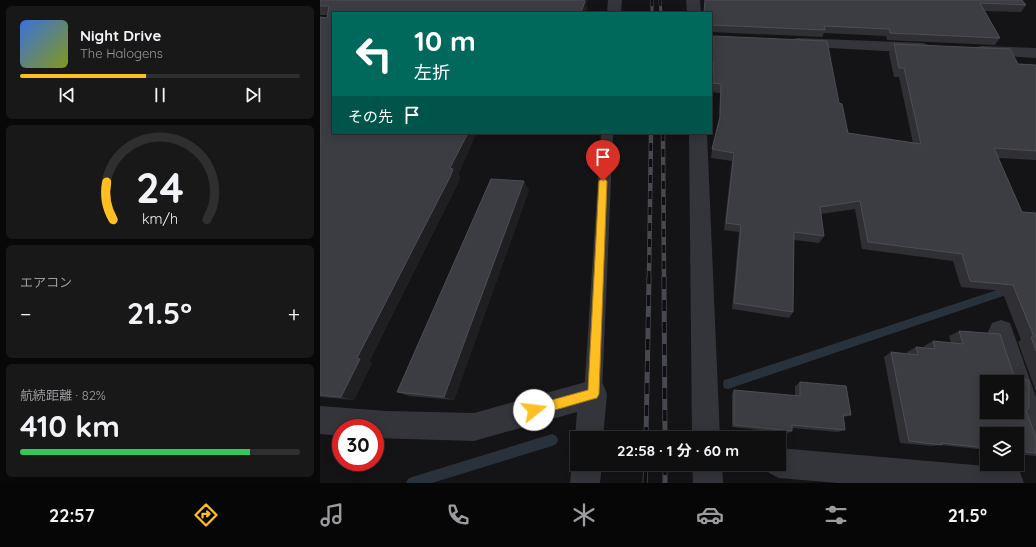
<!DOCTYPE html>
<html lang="ja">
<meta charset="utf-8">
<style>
:root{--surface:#0f0f10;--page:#181819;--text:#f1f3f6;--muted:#9b9c9f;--line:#2f2f30;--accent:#ffbf22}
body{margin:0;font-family:Quicksand,"Noto Sans JP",sans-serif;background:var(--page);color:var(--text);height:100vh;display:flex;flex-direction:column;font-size:15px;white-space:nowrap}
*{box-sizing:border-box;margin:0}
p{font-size:13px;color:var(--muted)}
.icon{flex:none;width:22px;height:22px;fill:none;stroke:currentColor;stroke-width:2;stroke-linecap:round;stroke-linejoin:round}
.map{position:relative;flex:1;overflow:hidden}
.drawer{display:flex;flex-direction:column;gap:6px;padding:6px;background:#080809;width:320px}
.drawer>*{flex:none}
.guide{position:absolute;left:12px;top:12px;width:380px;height:122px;border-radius:0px;box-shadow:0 2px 10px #0003,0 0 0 1px var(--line);background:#00695c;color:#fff;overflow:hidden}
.fabs{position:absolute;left:660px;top:375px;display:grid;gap:8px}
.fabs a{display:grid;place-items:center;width:44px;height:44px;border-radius:0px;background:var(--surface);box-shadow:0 2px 10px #0003,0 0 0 1px var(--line);font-size:20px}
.speed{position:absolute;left:12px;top:419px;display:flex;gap:8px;font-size:20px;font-weight:700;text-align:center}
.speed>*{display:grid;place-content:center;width:52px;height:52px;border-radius:50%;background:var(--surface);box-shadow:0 2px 10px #0003,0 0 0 1px var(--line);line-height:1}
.speed .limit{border:6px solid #d22;background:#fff;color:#111}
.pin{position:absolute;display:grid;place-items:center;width:34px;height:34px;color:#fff;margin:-41px -17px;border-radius:50% 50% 50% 0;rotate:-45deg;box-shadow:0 0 4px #0007}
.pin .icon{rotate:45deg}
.me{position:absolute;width:44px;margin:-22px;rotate:74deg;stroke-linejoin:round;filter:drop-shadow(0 0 3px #0008)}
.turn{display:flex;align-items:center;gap:14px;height:84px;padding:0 16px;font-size:18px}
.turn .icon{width:52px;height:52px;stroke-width:2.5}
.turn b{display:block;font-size:28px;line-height:34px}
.then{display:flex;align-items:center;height:38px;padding:0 16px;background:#0003;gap:8px;font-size:15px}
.big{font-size:30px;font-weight:700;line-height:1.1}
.drawer .card{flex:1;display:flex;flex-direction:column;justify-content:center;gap:6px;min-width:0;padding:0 14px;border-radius:6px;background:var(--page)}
.drawer .dial{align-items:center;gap:0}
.dial svg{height:104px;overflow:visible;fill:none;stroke:var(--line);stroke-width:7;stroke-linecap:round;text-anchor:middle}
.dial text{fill:var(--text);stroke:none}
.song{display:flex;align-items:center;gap:12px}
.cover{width:48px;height:48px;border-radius:6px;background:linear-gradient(135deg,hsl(220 70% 55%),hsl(70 70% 35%))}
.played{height:4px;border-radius:2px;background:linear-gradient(90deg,var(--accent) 45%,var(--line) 45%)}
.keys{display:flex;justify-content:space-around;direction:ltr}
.heat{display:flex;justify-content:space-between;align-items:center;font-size:22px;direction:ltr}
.charge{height:6px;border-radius:3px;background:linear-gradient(90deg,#34c759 82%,var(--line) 0)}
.trip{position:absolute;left:250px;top:431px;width:216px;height:40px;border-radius:0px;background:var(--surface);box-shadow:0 2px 10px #0003,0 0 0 1px var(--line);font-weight:700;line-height:40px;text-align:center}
.tab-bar{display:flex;height:64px;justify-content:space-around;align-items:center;background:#060606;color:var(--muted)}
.tab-bar .icon{width:28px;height:28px}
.tab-bar .on{color:var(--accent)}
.tab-bar b{font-size:18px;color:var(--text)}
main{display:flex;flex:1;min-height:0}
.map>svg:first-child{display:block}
</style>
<main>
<section class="drawer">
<div class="card">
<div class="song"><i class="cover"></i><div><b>Night Drive</b><p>The Halogens</p></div></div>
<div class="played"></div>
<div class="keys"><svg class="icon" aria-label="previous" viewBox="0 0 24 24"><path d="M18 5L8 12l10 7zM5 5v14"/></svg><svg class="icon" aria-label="pause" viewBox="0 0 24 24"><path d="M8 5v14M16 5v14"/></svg><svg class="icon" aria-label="next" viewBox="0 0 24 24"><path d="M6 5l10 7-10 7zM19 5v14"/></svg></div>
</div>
<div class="card dial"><svg viewBox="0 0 100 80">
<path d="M14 69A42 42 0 1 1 86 69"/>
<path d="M14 69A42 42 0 0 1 9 40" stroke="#ffbf22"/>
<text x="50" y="56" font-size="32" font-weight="700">24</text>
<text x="50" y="72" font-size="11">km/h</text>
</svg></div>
<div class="card"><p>エアコン</p>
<div class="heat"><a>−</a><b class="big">21.5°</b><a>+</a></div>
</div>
<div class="card"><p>航続距離 · 82%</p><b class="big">410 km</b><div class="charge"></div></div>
</section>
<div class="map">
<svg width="716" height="483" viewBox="0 0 716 483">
<rect width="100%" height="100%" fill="#141416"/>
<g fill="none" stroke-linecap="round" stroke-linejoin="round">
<g fill="#29323a" fill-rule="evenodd">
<polygon points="716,277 716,285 408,389 404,388 403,384 404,380 408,379"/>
<polygon points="232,434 236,436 238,440 236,444 232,446 112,483 86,483 88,479 92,477"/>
</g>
<polygon fill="#34353b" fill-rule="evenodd" points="281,133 293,133 282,394 279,400 273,403 267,400 264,394"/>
<g fill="#34353b" fill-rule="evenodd">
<polygon points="288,0 302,0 301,13 287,13"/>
<polygon points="366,0 380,0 381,13 367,13"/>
<polygon points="477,38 603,43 608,45 611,48 608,51 603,53 472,46 469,43 472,40"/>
<polygon points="661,46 716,48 716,58 656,54 653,51 656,48"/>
<polygon points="369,133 387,133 400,438 372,438"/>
<polygon points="681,320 690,323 716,397 716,452 706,448 694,412 697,412 697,382 684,382 668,332 672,323"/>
<polygon points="273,380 283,384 287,394 283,438 257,438 257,444 255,438 257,412 154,441 55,438 55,428 21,428 21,436 0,434 0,406 67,411 154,413"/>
<polygon points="459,448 689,468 700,472 704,483 518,483 459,478 449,473 445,464 459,464"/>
<polygon points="257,454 257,464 282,464 280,483 250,483 252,464"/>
<polygon points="372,464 402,464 403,483 373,483"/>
</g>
<defs>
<g id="rail-far2">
<polyline points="332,0 332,13"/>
<polyline points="340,0 341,13"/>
</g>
<g id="rail-far1">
<polyline points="343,133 344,279"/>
<polyline points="329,279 331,133"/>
</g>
<g id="rail">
<polyline points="344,278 345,438"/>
<polyline points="326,438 329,278"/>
<polyline points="345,464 345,483"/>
<polyline points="325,483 326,464"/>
</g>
</defs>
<use href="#rail-far2" stroke="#474950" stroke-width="3"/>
<use href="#rail-far1" stroke="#474950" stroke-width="4.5"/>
<use href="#rail" stroke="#474950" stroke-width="5"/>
<use href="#rail-far2" stroke="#0f0f11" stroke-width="2" stroke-dasharray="6" stroke-linecap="butt"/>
<use href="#rail-far1" stroke="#0f0f11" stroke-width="3" stroke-dasharray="8" stroke-linecap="butt"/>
<use href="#rail" stroke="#0f0f11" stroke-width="3.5" stroke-dasharray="11" stroke-linecap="butt"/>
</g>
<g fill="#303034">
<polygon points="0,0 266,5 267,10 266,13 13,13 140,177 137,185 49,362 52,363 34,400 0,397 0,17 7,18 7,15 0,15"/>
<polygon points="702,0 706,5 701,12 664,11 680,38 675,45 567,40 566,36 504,33 502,37 391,32 391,13"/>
<polygon points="393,36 519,103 528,133 593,143 579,77 574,77 569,53 574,44 698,64 716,65 716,160 678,158 702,212 716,213 716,392 698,342 701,340 682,291 641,287 633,261 542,249 535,209 501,214 504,236 499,243 474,240 473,312 469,318 412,309 419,232 404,230 412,161 391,158 392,149 399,120 400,93 391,92 393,73 391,73"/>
<polygon points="209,190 134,400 89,396 77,392"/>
<polygon points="639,331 706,410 716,438 716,456 697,454 697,434 667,434 667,450 620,445 611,446 580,443 564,357 571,352 588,354 587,352 596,347 605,348 604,346 613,341 631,343 629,336"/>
<polygon points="480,382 531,415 524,417 525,430 518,432 472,428 472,431 468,433 412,427 412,394 414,390 475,396 475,386"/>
</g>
<g fill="#1f1f22">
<polygon points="263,0 268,0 266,5 267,10 266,13 261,13"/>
<polygon points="148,133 157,133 138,175 140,177 137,185 49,362 52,363 34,400 21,397 37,358"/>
<polygon points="204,181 209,190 134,400 124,397"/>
</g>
<g fill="#3c3d42" stroke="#4c4e54" fill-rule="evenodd">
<polygon points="0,0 263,0 265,1 261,13 13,13 13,133 148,133 130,168 133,169 130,177 37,358 40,359 21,397 0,395 0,17 7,18 9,6 0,6"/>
<polygon points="385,0 702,0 706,5 660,3 680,38 570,33 569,29 504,26 505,30 391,25 391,13 384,13"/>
<polygon points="393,36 507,41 519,103 522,104 528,133 601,144 584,68 579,68 574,44 690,49 698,64 716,65 716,151 674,148 702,212 716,213 716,351 711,337 714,337 693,285 650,281 642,254 548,242 540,201 500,207 504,236 474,232 473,312 414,303 421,225 406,223 414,153 392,149 400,117 401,84 392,83 394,63 392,63"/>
<polygon points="171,179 204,181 124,397 77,392"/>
<path d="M639 331 680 334 695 379 709 380V408L706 410 716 438V453L697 451V434H667V448L621 443 622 445 589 441 571 352 598 355 596 347 615 349 613 341 643 344ZM667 382H697V412H667Z"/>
<polygon points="480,382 526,386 531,415 523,415 525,430 472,425 472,431 414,425 414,390 480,396"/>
</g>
<polygon fill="#ffbf22" stroke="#a67c16" points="283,178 287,181 279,394 277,398 273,399 214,416 210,415 208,410 210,406 268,390 279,181"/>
</svg>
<div class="fabs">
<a><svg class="icon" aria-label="sound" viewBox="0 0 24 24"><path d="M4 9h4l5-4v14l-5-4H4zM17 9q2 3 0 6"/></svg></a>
<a><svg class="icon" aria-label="layers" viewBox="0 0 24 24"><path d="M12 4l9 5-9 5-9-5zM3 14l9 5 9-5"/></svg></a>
</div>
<div class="speed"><div class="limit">30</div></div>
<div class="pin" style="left:283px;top:181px;background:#d93025"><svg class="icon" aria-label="arrive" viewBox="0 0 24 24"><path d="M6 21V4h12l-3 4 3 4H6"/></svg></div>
<svg class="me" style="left:214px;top:410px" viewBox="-20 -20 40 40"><circle r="19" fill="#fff"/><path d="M0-13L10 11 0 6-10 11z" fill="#ffbf22"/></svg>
<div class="trip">22:58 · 1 分 · 60 m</div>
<div class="guide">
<div class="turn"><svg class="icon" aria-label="left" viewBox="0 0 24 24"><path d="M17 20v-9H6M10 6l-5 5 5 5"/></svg><div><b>10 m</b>左折</div></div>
<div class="then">その先<svg class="icon" aria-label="arrive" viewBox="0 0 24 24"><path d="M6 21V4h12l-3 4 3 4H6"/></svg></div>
</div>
</div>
</main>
<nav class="tab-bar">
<b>22:57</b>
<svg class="icon on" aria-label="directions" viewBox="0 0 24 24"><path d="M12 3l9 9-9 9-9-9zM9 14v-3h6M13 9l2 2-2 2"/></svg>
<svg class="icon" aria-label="music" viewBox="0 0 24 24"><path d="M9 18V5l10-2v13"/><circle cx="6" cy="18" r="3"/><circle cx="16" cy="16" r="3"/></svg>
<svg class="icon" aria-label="phone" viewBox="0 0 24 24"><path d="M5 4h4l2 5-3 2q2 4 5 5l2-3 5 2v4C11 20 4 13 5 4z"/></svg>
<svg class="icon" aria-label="climate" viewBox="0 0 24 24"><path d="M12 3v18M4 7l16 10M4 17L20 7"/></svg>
<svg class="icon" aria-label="car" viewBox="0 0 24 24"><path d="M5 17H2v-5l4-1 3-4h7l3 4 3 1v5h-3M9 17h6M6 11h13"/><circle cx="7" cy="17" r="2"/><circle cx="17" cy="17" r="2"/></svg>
<svg class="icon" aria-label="filters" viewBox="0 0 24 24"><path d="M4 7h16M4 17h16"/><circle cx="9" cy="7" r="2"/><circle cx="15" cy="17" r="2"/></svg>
<b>21.5°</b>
</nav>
